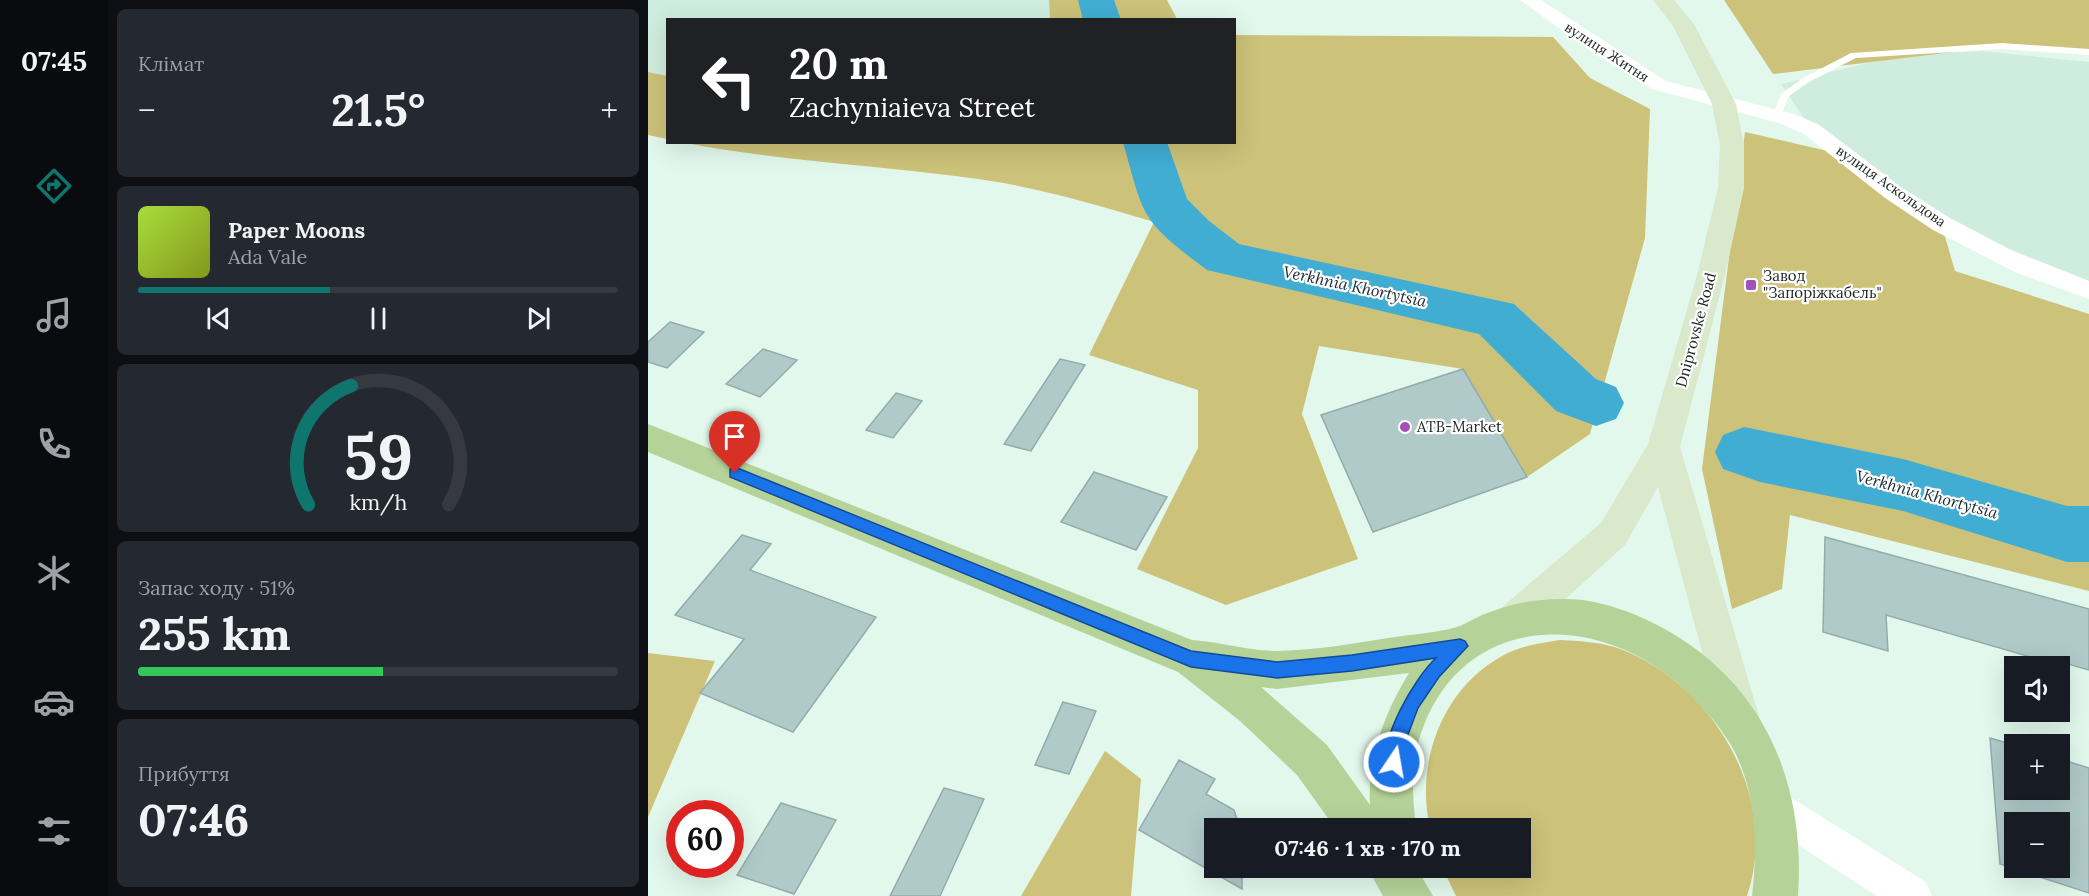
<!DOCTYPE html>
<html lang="uk">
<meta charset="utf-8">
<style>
:root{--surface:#171b24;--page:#242831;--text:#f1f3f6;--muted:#9ea1a6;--line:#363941;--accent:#0f766e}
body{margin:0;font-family:Lora,serif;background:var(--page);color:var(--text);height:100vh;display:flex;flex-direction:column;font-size:22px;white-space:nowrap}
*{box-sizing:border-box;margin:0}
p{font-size:20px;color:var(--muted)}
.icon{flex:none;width:33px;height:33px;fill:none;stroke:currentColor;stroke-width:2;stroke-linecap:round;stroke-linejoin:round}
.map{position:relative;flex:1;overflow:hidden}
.side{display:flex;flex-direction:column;gap:9px;padding:9px;background:#0d0f14;width:540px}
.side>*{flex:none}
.top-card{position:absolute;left:18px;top:18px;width:570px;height:126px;border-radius:0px;box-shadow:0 6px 24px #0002;background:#202124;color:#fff;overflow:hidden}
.fabs{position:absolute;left:1356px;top:656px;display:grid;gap:12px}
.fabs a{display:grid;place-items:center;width:66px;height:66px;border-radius:0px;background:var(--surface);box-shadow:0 6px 24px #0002;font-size:30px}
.speed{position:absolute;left:18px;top:800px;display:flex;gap:12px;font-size:30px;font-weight:700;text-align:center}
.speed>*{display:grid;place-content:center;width:78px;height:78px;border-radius:50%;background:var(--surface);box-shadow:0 6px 24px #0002;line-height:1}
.speed .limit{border:9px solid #d22;background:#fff;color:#111}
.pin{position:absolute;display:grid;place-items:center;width:51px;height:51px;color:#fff;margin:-62px -26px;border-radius:50% 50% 50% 0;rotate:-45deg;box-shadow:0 0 6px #0007}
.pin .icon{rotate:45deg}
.me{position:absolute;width:66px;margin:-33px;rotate:12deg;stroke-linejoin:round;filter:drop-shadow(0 0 4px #0008)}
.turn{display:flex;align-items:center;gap:21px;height:126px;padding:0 24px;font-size:27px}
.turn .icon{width:78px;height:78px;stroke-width:2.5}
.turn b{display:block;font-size:42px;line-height:51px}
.big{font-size:45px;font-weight:800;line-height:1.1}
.side .tile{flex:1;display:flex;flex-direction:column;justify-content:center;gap:9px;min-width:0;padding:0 21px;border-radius:9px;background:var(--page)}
.side .dial{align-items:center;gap:0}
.dial svg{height:156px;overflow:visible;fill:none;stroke:var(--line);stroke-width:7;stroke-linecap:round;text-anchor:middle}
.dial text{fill:var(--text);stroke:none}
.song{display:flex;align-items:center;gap:18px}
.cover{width:72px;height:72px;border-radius:9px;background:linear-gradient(135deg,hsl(80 70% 55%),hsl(70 70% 35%))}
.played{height:6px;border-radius:3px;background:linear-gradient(90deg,var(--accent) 40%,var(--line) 40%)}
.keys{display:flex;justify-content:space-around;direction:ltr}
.heat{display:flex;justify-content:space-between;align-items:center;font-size:33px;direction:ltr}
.charge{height:9px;border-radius:4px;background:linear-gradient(90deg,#34c759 51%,var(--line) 0)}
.trip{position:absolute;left:556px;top:818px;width:327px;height:60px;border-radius:0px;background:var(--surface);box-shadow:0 6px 24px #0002;font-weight:800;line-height:60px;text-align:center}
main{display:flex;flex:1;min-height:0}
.dock{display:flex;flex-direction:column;width:108px;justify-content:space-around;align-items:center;background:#090b0e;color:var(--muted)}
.dock .icon{width:42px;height:42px}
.dock .selected{color:var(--accent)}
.dock b{font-size:27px;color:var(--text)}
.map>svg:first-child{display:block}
</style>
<main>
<nav class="dock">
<b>07:45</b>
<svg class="icon selected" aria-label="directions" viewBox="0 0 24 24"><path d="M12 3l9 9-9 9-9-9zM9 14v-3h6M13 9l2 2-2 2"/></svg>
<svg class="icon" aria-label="music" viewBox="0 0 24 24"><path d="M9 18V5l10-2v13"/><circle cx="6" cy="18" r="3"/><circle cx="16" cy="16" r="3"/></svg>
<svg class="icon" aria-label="phone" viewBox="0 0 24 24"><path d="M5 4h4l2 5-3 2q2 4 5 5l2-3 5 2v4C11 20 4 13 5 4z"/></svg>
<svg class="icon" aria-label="climate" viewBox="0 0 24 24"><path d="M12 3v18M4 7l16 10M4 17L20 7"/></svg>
<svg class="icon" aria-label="car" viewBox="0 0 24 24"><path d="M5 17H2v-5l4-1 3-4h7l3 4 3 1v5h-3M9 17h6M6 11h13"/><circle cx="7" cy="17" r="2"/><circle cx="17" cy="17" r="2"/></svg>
<svg class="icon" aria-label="filters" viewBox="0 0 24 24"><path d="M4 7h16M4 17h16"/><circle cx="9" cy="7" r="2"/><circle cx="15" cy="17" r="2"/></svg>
</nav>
<section class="side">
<div class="tile"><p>Клімат</p>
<div class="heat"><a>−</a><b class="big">21.5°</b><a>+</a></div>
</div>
<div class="tile">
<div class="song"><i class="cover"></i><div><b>Paper Moons</b><p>Ada Vale</p></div></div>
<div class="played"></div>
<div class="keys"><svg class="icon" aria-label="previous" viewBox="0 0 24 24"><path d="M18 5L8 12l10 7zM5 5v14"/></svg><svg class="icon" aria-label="pause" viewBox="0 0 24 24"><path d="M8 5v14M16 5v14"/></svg><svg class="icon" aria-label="next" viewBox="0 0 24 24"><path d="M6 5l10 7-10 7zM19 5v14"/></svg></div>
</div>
<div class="tile dial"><svg viewBox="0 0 100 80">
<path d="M14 69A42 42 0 1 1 86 69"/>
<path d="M14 69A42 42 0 0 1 36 8" stroke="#0f766e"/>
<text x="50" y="56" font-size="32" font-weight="700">59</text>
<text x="50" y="72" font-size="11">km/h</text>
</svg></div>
<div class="tile"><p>Запас ходу · 51%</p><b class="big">255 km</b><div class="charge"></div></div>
<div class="tile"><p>Прибуття</p><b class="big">07:46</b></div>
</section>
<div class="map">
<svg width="1441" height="896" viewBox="0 0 1441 896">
<rect width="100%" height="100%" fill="#e2f8ec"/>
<g fill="#cfedde">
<polygon points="0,0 401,0 402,19 20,20 19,76 0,72"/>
<polygon points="1334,51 1441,62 1441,290 1357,258 1163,129 1133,84 1253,55"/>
</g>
<g fill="#cdc279">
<polygon points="401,0 519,0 529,19 402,19"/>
<polygon points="1076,0 1441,0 1441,52 1354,46 1125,74"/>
<path d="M587 35 905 37 942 78 1002 109 997 238 942 434 879 477 815 369 671 346 654 414 710 559 578 605 489 569 550 448V390L441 355 506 222C447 204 385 186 323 178 228 165 132 161 37 143L586 142Z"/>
<polygon points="0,72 19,76 19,139 0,135"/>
<polygon points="1097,132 1197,155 1293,223 1307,271 1441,314 1441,591 1142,515 1134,589 1084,609 1054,469"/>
<path d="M912 640C933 641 955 642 975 650 1067 687 1132 798 1099 896H808L794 867H873V828H782C767 763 794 689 854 656 872 646 892 643 912 640Z"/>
<polygon points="0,653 67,661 0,817"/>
<polygon points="457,751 493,779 483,896 373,896"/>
</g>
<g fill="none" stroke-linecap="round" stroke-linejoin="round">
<g fill="#42add3" fill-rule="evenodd">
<polygon points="430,0 466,0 473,20 435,20"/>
<path d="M475 142H519L539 199 561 221 591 244 866 304 948 379 968 387 976 403 968 419 948 426 908 411 831 334 559 270C537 253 505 232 494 205 486 185 481 163 475 142Z"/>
<polygon points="1096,427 1255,459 1419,506 1441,506 1441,562 1419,562 1255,511 1112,482 1075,469 1067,452 1075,435"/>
</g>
</g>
<g fill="#b0cac9" stroke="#93acab" stroke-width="1.5" fill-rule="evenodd">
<polygon points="22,322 56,332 19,368 0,362 0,342"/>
<polygon points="115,349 149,360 112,397 78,384"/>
<polygon points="412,359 437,365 383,451 356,444"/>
<polygon points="815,369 879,477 725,532 673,415"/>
<polygon points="248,393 274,401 245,438 218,430"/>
<polygon points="446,472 519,497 488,550 413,522"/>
<polygon points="94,535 123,544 102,570 228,617 145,732 52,693 96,639 27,615"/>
<polygon points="1177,537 1441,609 1441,670 1406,660 1407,664 1238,615 1240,651 1175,632"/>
<polygon points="415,702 448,711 421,774 387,765"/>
<path d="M1342 738 1366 745V789H1412V759L1441 768V893L1352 864ZM1366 822H1412V867H1366Z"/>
<polygon points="531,760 567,779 558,794 586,810 592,828 567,828 567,867 594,867 594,889 491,830"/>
<polygon points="296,788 336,799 292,896 242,896"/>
<polygon points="133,803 188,820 146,894 89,875"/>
</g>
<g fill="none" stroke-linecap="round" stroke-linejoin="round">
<polygon fill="#fff" fill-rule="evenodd" points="1354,43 1441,49 1441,55 1354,49 1208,58 1161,82 1141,96 1132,117 1129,118 1124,115 1134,93 1155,78 1203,53"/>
<g fill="#fff" fill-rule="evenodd">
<polygon points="872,0 893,0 1018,81 1145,114 1170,124 1253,187 1302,218 1363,250 1441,281 1441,299 1367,272 1285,230 1237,198 1156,134 1131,123 1004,89 947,54"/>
<polygon points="1126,790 1139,795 1278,882 1284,896 1229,896 1113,821 1108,808 1113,795"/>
</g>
<polygon fill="#dae9cc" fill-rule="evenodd" points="1005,0 1026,0 1046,24 1088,104 1096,145 1096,188 1077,275 1032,447 1113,723 1107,737 1093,743 1079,737 1073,723 1010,487 977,545 880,633 867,638 854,633 848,620 854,607 953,523 1000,444 1049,275 1070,188 1072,145 1064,104 1025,26"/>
<g fill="#b5d399" fill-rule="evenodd">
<path d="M0 424 544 640C573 642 602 651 630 651 669 650 709 643 747 637 766 634 787 633 805 628 815 626 825 619 834 615 861 604 889 598 918 599 950 599 985 612 1013 627 1116 682 1158 783 1150 896H1104C1109 852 1109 807 1093 766 1083 739 1063 716 1043 696 964 614 824 605 776 725 762 759 764 792 768 828H687L649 775 592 721 530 672 0 452ZM761 673C737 712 719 758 722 805L679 745 613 687 629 689Z"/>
<polygon points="719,867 768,867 785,896 735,896"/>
</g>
</g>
<path fill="#1a73e8" stroke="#114b97" stroke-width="1.5" d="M87 467 543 651 629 662 704 655 812 639 817 641 820 646 791 677 770 708 758 740 752 768 746 770 740 768C729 741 768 676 788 658L704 671 629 678 543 667 82 477V469Z"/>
<g fill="#a54fbd" stroke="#fff" stroke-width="2">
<rect x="1097" y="279" width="12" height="12" rx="3"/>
<circle cx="757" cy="427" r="6"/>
</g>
<g text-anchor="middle" stroke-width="4.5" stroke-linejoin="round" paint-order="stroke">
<g font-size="14" fill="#212925" stroke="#fff">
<text transform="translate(959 52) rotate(33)" y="5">вулиця Житня</text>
<text transform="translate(1243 186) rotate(35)" y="5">вулиця Аскольдова</text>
</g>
<g font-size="15" fill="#212925" stroke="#fff" text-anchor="start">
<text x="1115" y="281">Завод<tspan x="1115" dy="17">"Запоріжкабель"</tspan></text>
<text x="769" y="432">ATB-Market</text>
</g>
<g font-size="15" fill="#212925" stroke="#fff">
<text transform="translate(1048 330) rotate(-75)" y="5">Dniprovske Road</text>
</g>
<g font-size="16" font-style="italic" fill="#192c33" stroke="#fff">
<text transform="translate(707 286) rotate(12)" y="6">Verkhnia Khortytsia</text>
<text transform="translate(1279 494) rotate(15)" y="6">Verkhnia Khortytsia</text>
</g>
</g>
</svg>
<div class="fabs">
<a><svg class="icon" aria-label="sound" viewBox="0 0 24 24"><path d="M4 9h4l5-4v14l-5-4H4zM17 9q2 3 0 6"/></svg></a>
<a>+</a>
<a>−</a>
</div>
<div class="speed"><div class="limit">60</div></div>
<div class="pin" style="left:87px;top:473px;background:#d93025"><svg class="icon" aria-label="arrive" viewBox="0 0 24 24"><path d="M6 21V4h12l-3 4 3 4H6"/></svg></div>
<svg class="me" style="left:746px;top:762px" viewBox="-20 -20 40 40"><circle r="17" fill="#1a73e8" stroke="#fff" stroke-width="3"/><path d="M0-11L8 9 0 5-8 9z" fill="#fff"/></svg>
<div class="trip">07:46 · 1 хв · 170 m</div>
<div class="top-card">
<div class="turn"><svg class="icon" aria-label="left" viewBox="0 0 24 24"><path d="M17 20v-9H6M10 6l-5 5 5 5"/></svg><div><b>20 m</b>Zachyniaieva Street</div></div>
</div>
</div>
</main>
